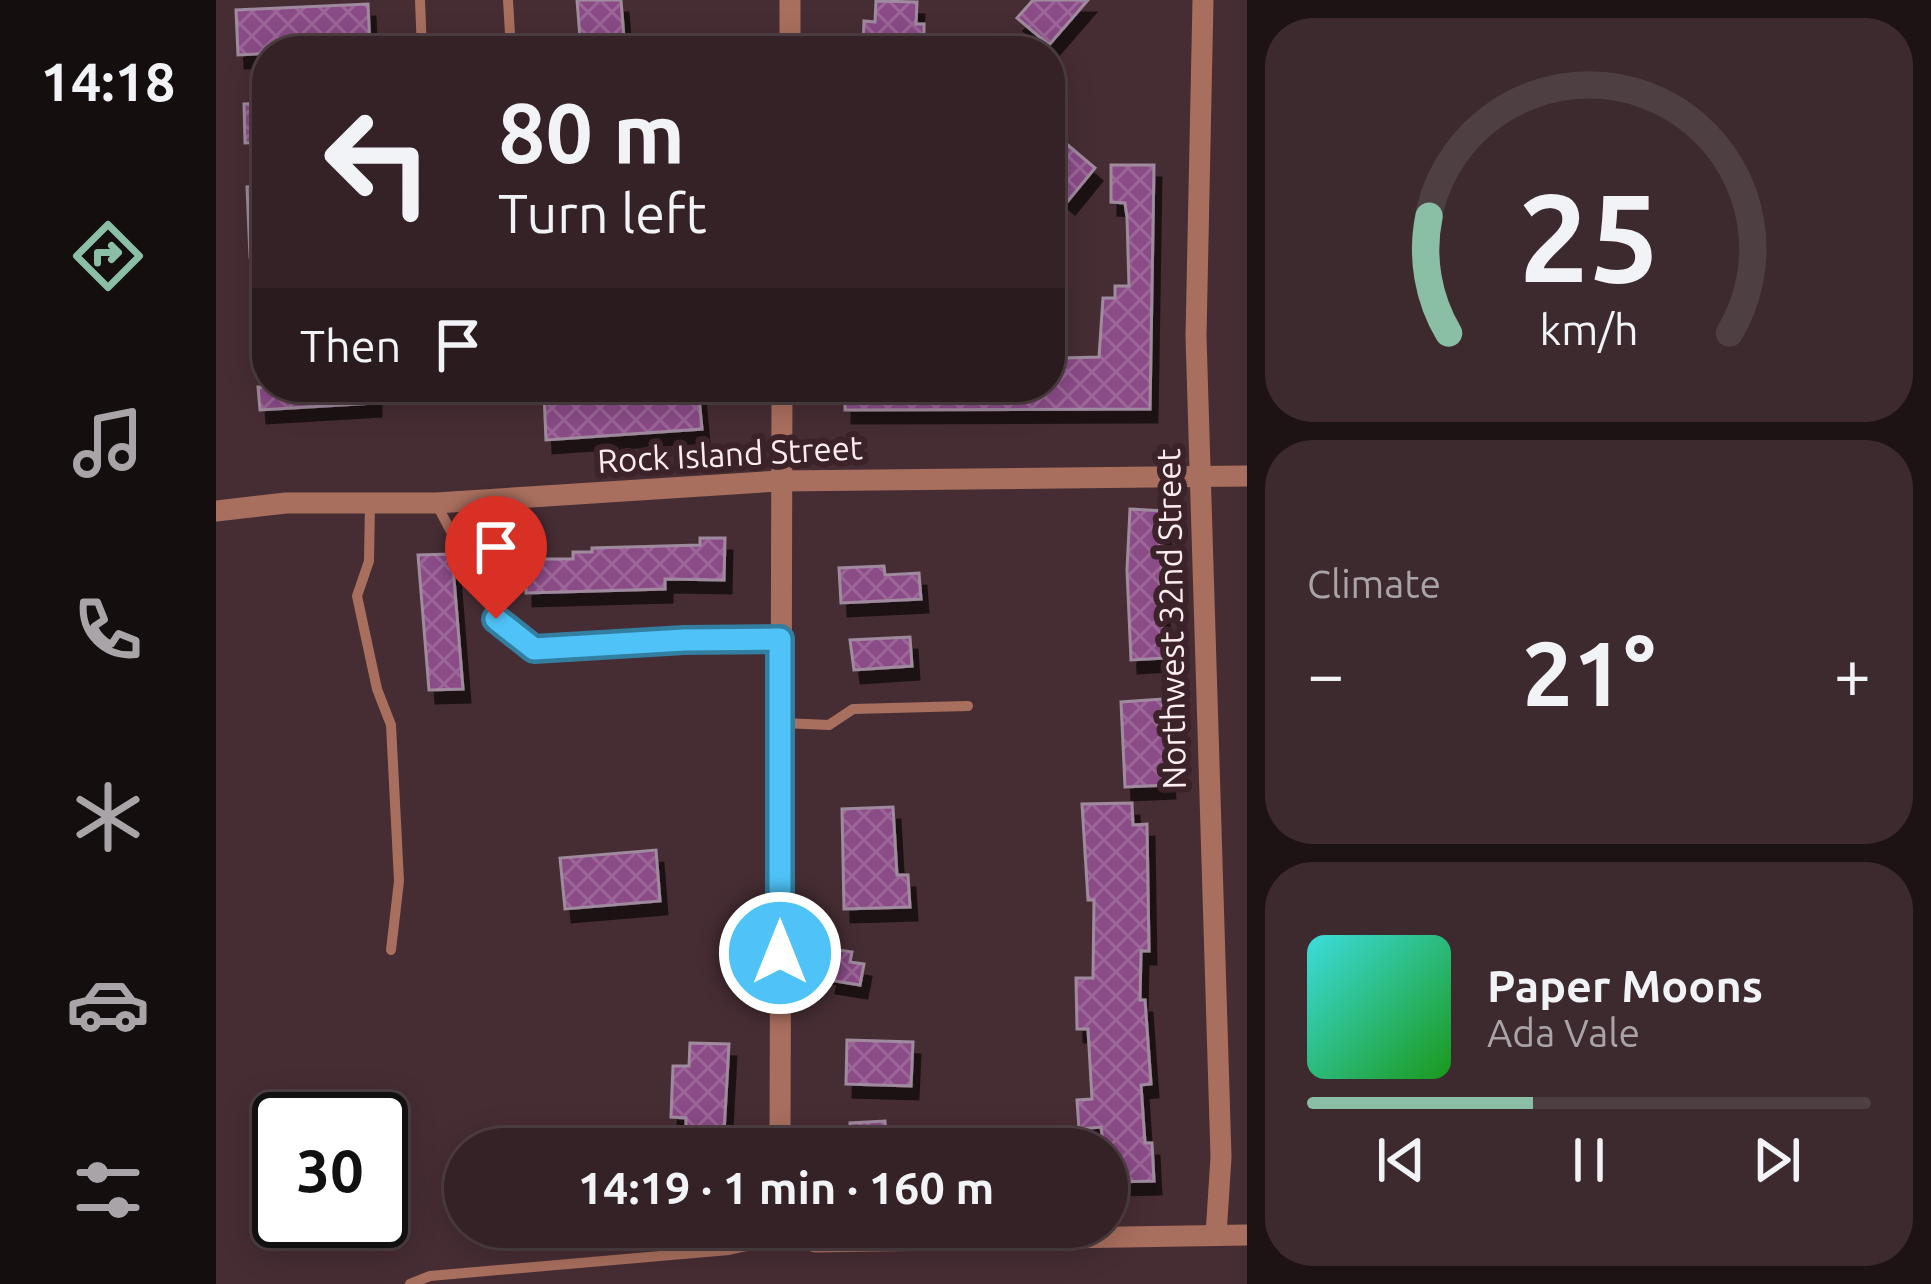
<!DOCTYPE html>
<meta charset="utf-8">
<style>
:root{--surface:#342226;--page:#3c2a2e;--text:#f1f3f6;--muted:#a9a4a7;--line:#4e3f43;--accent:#8abfa5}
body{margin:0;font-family:Ubuntu,sans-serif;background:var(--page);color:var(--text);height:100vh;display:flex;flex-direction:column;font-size:45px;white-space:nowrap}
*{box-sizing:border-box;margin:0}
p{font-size:39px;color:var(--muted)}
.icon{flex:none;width:66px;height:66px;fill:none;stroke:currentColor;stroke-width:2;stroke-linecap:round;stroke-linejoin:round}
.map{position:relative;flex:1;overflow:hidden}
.drawer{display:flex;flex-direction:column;gap:18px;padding:18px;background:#1d1315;width:684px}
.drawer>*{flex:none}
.top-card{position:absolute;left:36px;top:36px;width:813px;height:366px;border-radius:48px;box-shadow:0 6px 30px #0003,0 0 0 3px var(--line);background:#342226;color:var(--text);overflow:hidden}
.speed{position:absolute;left:36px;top:1092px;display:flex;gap:24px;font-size:60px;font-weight:700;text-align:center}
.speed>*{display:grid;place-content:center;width:156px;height:156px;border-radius:50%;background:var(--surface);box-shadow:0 6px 30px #0003,0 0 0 3px var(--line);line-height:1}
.speed .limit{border:6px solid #111;border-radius:18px;background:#fff;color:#111}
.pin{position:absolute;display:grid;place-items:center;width:102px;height:102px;color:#fff;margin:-123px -51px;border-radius:50% 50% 50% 0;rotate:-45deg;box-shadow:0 0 12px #0007}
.pin .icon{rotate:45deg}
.me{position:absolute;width:132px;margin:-66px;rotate:0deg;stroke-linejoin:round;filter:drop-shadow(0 0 9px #0008)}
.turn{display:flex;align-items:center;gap:42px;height:252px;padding:0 48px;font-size:54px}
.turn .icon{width:156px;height:156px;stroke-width:2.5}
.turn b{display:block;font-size:84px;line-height:102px}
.then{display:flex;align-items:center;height:114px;padding:0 48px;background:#0003;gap:24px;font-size:45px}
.big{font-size:90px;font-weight:700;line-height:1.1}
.drawer .widget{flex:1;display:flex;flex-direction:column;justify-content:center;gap:18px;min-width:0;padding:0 42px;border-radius:48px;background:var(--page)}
.drawer .dial{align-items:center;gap:0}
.dial svg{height:312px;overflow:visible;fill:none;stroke:var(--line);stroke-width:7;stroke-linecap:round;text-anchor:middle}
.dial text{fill:var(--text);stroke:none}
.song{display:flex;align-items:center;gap:36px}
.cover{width:144px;height:144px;border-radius:18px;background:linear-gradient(135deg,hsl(180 70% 55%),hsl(120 70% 35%))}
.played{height:12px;border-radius:6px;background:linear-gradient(90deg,var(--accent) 40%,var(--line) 40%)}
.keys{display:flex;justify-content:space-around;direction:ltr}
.heat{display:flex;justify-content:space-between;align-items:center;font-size:66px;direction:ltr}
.trip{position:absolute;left:228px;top:1128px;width:684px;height:120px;border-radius:60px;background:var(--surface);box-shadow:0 6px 30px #0003,0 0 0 3px var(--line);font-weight:700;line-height:120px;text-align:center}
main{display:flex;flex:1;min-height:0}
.dock{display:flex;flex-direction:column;width:216px;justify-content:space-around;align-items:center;background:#150e0f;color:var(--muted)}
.dock .icon{width:84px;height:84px}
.dock .on{color:var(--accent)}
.dock b{font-size:54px;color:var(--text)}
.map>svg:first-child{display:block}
</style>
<main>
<nav class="dock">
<b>14:18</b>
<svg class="icon on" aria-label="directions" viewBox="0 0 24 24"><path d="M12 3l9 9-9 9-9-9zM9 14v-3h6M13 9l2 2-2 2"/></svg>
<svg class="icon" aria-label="music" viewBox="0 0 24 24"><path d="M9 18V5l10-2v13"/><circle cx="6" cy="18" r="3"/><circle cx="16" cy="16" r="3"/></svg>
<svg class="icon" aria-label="phone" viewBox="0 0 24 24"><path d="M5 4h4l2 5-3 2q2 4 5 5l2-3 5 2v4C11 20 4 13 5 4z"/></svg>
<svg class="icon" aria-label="climate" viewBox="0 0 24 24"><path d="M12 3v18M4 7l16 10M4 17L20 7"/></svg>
<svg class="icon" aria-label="car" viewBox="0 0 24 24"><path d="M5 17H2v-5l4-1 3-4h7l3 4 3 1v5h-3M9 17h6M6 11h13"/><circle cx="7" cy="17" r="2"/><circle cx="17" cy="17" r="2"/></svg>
<svg class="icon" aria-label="filters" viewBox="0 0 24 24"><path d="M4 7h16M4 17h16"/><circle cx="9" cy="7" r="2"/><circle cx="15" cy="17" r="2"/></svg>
</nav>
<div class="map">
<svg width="1031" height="1284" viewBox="0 0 1031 1284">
<defs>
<pattern id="building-cross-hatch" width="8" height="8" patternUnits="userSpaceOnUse" patternTransform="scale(3)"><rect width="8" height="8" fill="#8a4c87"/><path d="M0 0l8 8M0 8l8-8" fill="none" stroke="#9c6698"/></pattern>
<filter id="shadow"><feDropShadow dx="7" dy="13" stdDeviation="0" flood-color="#0009"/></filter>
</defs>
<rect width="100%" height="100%" fill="#462d33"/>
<g fill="url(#building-cross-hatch)" stroke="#a08b9e" stroke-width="3" filter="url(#shadow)">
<polygon points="361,0 405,0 409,51 365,51"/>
<polygon points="817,0 872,0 833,45 801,18"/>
<polygon points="660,1 701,2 700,24 708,24 708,48 654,51 654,45 647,45 648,21 659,22"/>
<polygon points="152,4 154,48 22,55 20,10"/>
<polygon points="51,103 51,142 29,143 28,104"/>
<polygon points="834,130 879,168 852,201 834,186"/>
<polygon points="895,165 938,165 934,409 629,410 629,387 834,387 834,365 848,365 848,358 883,357 887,298 899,298 899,286 913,286 911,217 909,203 895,202"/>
<polygon points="51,186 51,257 34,257 31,187"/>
<polygon points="42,387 158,387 158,403 44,410"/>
<polygon points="453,387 482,387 486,429 330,440 328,394"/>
<polygon points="914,509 948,511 945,588 948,658 915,660 911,570"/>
<polygon points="484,538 509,538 508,580 449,579 449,589 310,593 310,559 357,559 357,552 376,552 376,548 484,545"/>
<polygon points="236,554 247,689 213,690 202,555"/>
<polygon points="668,566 669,575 703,573 705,599 625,603 623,568"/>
<polygon points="694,637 696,666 638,670 634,640"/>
<polygon points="946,699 952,785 909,787 905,702"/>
<polygon points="916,803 917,825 931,824 933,951 925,951 924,1000 929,1000 935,1084 925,1085 929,1143 936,1143 938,1181 899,1182 899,1172 891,1173 885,1127 863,1129 861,1100 876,1099 872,1029 861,1029 860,978 877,978 878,900 872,900 866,804"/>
<polygon points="677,807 681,875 692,875 694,907 628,909 626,809"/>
<polygon points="440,850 444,901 349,909 344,858"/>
<polygon points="603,947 636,952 634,962 648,964 644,985 613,980 615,971 600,969"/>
<polygon points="631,1040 697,1042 695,1086 630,1084"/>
<polygon points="474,1043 513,1044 508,1133 470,1131 470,1118 455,1117 457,1066 473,1066"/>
<polygon points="669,1121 671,1149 636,1149 634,1123"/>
</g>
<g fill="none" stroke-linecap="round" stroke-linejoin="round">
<g stroke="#a96f5e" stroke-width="10">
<polyline points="204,0 206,51"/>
<polyline points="292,0 295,51"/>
<polyline points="154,503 153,561 141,596 161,689 175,725 183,881 175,950"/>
<polyline points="221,505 281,619 318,649 468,640 564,639"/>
<polyline points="567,723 613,725 637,709 752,706"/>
<polyline points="194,1284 214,1276 513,1250 583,1234"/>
</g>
<g stroke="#a96f5e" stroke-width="21">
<polyline points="574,0 574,51"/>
<polyline points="987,0 980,336 1005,1157 1000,1235"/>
<polyline points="0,511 70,503 220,503 563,481 1031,476"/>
<polyline points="564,1149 566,387"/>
<polyline points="577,1227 599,1242 1031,1235"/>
</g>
</g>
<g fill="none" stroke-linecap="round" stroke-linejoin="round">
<defs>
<polyline id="route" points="280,619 318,649 468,640 564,639 564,953"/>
</defs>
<use href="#route" stroke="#337fa1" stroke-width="30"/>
<use href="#route" stroke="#4fc3f7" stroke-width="21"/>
</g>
<g text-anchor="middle" stroke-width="12" stroke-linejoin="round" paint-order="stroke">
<g font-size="33" fill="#ffeef1" stroke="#3b2329">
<text transform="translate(514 454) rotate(-3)" y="12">Rock Island Street</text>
<text transform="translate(955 619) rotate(-91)" y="12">Northwest 32nd Street</text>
</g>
</g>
</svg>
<div class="speed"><div class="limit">30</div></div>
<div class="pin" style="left:280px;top:619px;background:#d93025"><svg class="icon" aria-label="arrive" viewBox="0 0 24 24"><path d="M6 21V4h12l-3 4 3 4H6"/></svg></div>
<svg class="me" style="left:564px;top:953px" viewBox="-20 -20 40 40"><circle r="17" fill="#4fc3f7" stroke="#fff" stroke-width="3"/><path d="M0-11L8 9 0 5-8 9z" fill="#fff"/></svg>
<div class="trip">14:19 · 1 min · 160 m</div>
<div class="top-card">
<div class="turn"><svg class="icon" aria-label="left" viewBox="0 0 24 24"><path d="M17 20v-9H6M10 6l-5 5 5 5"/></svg><div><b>80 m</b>Turn left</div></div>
<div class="then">Then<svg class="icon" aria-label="arrive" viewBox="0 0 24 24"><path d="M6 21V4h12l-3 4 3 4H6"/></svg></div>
</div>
</div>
<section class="drawer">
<div class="widget dial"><svg viewBox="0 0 100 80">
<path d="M14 69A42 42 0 1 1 86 69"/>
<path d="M14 69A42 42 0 0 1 9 39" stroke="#8abfa5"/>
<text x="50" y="56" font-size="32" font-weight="700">25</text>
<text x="50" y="72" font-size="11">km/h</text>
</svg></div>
<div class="widget"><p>Climate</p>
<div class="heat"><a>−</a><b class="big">21°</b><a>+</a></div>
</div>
<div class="widget">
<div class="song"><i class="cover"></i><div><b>Paper Moons</b><p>Ada Vale</p></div></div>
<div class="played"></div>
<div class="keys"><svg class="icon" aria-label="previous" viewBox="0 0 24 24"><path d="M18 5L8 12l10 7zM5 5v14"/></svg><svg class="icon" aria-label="pause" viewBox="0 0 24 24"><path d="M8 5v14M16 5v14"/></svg><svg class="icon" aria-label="next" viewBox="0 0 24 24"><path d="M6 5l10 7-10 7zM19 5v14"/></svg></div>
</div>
</section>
</main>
